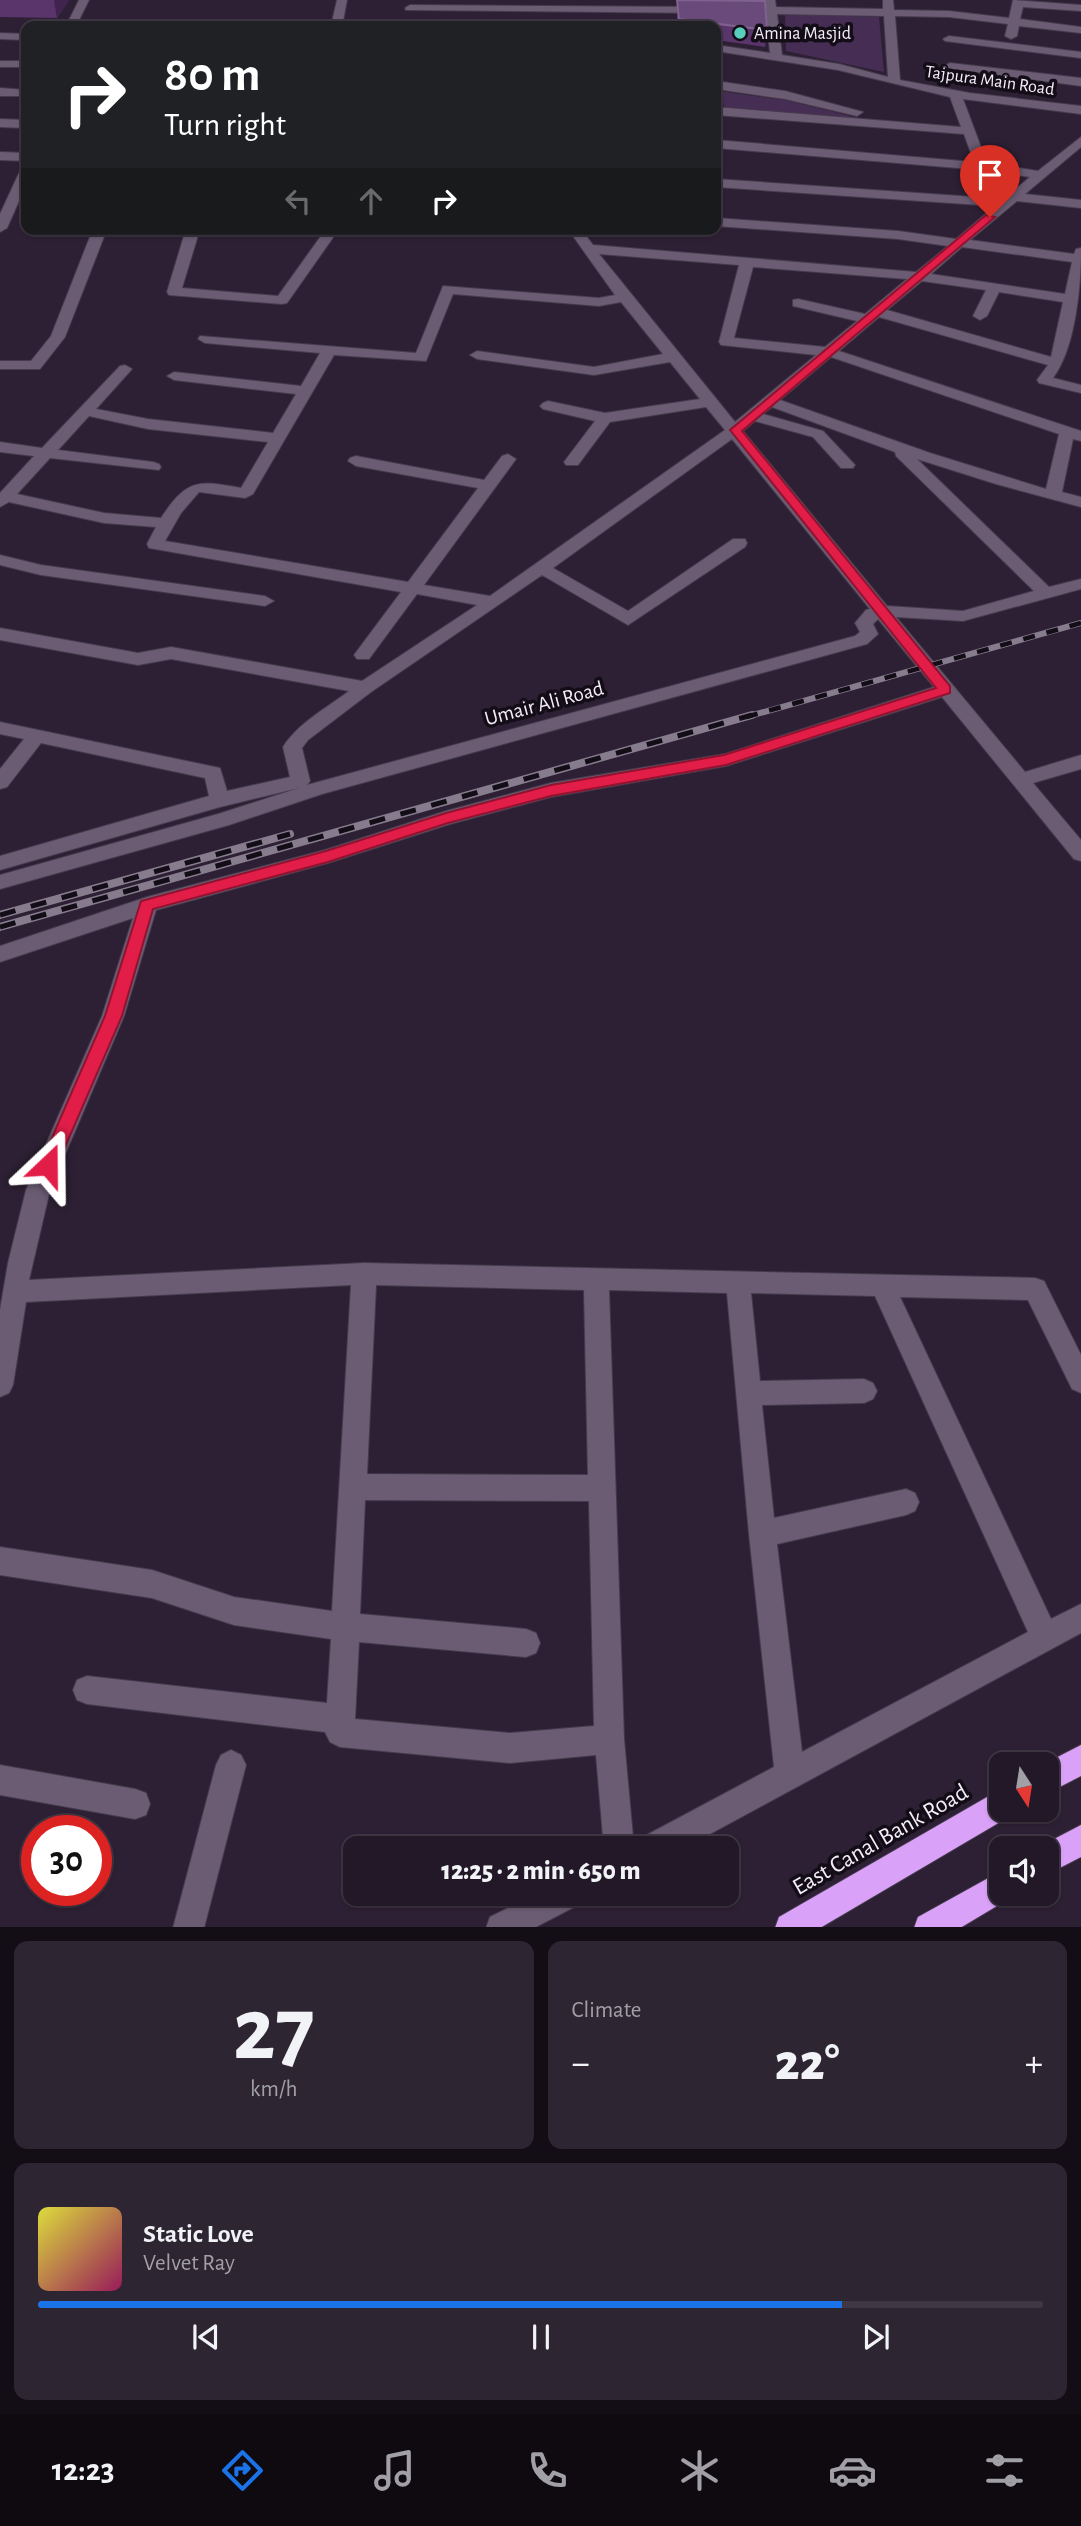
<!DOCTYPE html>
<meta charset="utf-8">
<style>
:root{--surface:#221827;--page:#2e2533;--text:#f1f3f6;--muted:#a2a0a7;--line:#3f3744;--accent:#1a73e8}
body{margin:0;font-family:"Alegreya Sans",sans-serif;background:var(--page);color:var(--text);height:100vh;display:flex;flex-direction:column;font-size:26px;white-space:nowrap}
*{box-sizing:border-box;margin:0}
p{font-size:23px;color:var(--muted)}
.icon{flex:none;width:38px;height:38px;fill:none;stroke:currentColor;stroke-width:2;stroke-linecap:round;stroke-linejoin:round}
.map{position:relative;height:1927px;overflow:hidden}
.sheet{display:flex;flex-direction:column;gap:14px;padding:14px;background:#130d15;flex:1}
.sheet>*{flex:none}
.guide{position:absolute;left:21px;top:21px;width:700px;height:214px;border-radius:14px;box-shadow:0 2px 5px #0004,0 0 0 2px var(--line);background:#202124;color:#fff;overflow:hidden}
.needle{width:46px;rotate:168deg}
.controls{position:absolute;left:989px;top:1752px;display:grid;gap:14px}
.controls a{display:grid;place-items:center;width:70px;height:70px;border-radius:14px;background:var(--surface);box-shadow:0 2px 5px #0004,0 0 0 2px var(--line);font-size:35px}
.speed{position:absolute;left:21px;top:1815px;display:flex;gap:14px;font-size:35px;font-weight:700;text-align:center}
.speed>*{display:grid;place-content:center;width:91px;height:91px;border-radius:50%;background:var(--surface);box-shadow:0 2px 5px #0004,0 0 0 2px var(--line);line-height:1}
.speed .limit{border:10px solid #d22;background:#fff;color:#111}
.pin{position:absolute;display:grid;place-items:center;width:60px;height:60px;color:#fff;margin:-72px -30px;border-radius:50% 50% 50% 0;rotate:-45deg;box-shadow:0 0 7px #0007}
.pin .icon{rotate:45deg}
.me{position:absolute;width:77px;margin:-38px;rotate:23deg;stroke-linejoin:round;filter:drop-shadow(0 0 5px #0008)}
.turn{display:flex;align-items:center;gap:24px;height:147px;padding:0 28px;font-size:32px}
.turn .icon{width:91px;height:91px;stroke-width:2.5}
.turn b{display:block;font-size:49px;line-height:60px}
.lanes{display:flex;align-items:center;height:66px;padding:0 28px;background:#0003;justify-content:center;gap:35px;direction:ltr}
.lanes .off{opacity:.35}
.big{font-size:52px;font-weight:800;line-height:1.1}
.sheet .card{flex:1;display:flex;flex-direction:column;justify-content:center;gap:10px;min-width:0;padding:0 24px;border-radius:14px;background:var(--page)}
.sheet .dial{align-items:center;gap:0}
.dial b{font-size:91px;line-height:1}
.song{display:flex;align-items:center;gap:21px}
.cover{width:84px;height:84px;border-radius:10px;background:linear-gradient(135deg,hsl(60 70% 55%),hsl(330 70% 35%))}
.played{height:7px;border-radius:4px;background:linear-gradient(90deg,var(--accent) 80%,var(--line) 80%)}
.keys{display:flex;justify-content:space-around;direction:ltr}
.heat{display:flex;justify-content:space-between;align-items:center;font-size:38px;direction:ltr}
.sheet .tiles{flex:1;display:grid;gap:14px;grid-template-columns:1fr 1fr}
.card:last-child{grid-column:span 2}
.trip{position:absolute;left:343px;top:1836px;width:396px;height:70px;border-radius:14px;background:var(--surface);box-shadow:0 2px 5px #0004,0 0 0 2px var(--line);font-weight:800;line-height:70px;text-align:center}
.tabs{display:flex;height:112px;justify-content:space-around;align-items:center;background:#0e0a10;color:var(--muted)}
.tabs .icon{width:49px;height:49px}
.tabs .active{color:var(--accent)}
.tabs b{font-size:32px;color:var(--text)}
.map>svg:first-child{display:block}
</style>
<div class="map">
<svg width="1081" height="1928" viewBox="0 0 1081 1928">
<rect width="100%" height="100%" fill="#2d2034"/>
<g fill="#462d53">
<polygon points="785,14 879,17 884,72 786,51"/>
<polygon points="718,91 785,100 875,122 725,108"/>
</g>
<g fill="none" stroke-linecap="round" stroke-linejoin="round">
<defs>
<g id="minor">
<polygon points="79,0 89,0 76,26 66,26"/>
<polygon points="337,0 347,0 342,26 331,26"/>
<path d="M765 0H775L776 7 883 9V0H893L894 10 949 11 1009 18 1013 0 1081 5V11L1023 7 1020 19 1081 27V33L1019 26 1017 36 1011 39 1005 36 1008 24 949 17 895 16 900 80 970 93 1081 106V114L963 99 987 163 1038 171 1081 137V147L1025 194 1081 200V208L1017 201 970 240 1074 254 1076 249 1081 248C1081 285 1076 347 1053 378L1081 385V393L1039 383 1037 380 1048 365 879 317 839 351 1081 431V441L1073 439 1062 492 1081 497V507L996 484 917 459 1049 587 1081 579V589L963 621 896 617 1025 772 1081 755V769L1033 783 1081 840V861L1074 859 942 697 726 766 551 797 450 824 328 863 156 910 124 1016 50 1190 29 1280 364 1263 1035 1278 1044 1281 1081 1355V1393L1072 1389 1028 1300 900 1297 1051 1619 1081 1604V1633L684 1848H639L643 1837 774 1767 749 1534 727 1293 609 1290 624 1739 634 1848H604L596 1755 510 1763 340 1747 330 1742 325 1732 87 1704 77 1700 73 1690 77 1680 87 1676 327 1703 331 1639 234 1625 152 1598 0 1575V1547L152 1570 234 1597 332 1611 351 1285 26 1302 13 1385 9 1393 0 1397V1310L8 1263 26 1190 102 1016 133 918 0 962V946L147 897 325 850 446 811 551 783 725 754 934 687 878 619 873 624 878 634 867 644 322 794 229 825 0 889V875L218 814 299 788 220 807 0 870V856L209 796 205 778 41 743 7 787 0 789V769L24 739 0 734V722L220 768 227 791 290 777 283 747C298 723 327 708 349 691L171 659 138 665 0 640V628L138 653 171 647 362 681 477 605 417 594 369 659H357L354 655 357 651 401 592 149 548 147 544 156 527 104 523 9 502 0 507V493L34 456 0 452V442L42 448 120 366 125 365 132 369 96 409 148 419 273 433 296 394 174 380 167 376 174 372 301 386 320 353 205 343 198 339 200 336 416 353 443 286 599 298 615 295 568 229H581L593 245 916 272 948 246 898 239 716 226V218L898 231 956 239 995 206 716 187V179L1004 199 1030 177 982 170 716 148V140L974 162 964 134 716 115V107L961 127 950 97 838 70 716 51V45L770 53 766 14 738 13 733 10 738 7H765ZM777 14 884 16 888 77 839 64 782 55ZM962 247 1072 262 1065 294 931 274ZM599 254 739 265 719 342 721 345 816 355 735 422ZM753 267 907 279 865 314 798 299 793 300V306L857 321 825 347 734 338ZM922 281 986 290 973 316 980 320 987 316 999 292 1063 302 1051 357 887 310ZM453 294 599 306 621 302 663 354 594 367 477 351 470 355 477 359 594 375 670 362 700 399 605 413 548 401 543 403 540 406 543 409 595 421 564 462 566 465H578L610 422 706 407 725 430 490 596 424 585 516 459 508 454 502 456 484 480 356 456 350 458 348 461 356 466 478 488 408 582 165 541 181 513 199 492 245 498 253 494 334 355 426 361ZM831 357 1059 434 1046 489 930 453 780 400ZM772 407 895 452 896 456 1034 591 963 611 887 606 743 431 755 421 813 437 841 468H853L855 465 823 431 763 414ZM89 416 148 429 268 442 241 488C197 480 187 479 161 518L104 513 17 494 50 458 159 470 161 467 159 464 153 462 58 450ZM732 439 870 609 866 610 855 623 860 632 855 636 307 785 310 781 302 748 308 740 371 692 542 575 628 625 745 547 747 543 745 539H733L628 611 553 568ZM376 1285 584 1290 588 1475 367 1474ZM751 1293 875 1296 1028 1632 802 1752 777 1544 906 1515 915 1511 919 1502 915 1493 906 1489 774 1518 762 1405 864 1403 873 1399 877 1391 873 1383 864 1379 760 1381ZM365 1500 589 1501 594 1726 510 1733 355 1719 359 1642 526 1657 536 1653 540 1643 536 1633 526 1629 360 1614Z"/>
<polygon points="410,5 705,7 710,10 705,13 406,10 405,8"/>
<polygon points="0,33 26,34 26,40 0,39"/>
<polygon points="949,36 1081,52 1081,58 945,41 943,39"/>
<rect x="0" y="61" width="26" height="6"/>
<polygon points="950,63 1081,78 1081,86 946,68 944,66"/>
<polygon points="716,81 785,91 863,112 857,116 785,99 716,89"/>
<polygon points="0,88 26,90 26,96 0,96"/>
<polygon points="0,119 26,120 26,128 0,127"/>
<polygon points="0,152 26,153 26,161 0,160"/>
<polygon points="26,167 26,185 7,228 0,232 0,214 20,171"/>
<polygon points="93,229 107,229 65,337 40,369 0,369 0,361 31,361 51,336"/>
<polygon points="186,229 200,229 182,288 278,296 326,229 339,229 287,303 282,304 169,295 167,292"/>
<polygon points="0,555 41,565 265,596 274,601 265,606 41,575 0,565"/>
<polygon points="231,1750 241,1755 246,1765 204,1928 173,1928 216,1765 221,1755"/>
<polygon points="0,1765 135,1789 146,1793 150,1804 146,1815 135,1819 0,1795"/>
<polygon points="536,1894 582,1894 578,1905 534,1928 486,1928 490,1917"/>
</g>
<g id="highway">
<polygon points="1081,1745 1081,1776 1046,1794 1046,1764 1044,1764"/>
<polygon points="1001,1789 1001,1810 1014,1810 1012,1815 820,1928 775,1928 779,1917"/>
<polygon points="1081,1825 1081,1857 1046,1875 1046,1848 1037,1848"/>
<polygon points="1001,1871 1001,1894 1013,1894 1012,1897 960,1928 914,1928 918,1917"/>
</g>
</defs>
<use href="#minor" stroke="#463b4d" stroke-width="2"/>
<use href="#highway" stroke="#463b4d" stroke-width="2"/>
<use href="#minor" fill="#6b5c73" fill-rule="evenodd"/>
<use href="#highway" fill="#daa1f9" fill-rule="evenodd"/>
<defs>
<polyline id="rail-far1" points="746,717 1081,623"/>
<g id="rail">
<polyline points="0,915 290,834"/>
<polyline points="0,927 752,715"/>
</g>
</defs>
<use href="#rail-far1" stroke="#877c8d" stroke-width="6"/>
<use href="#rail" stroke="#877c8d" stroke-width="8"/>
<use href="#rail-far1" stroke="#120d16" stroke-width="4.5" stroke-dasharray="12" stroke-linecap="butt"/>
<use href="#rail" stroke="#120d16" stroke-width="5" stroke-dasharray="16" stroke-linecap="butt"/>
</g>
<g fill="#59356c">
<polygon points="0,0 69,0 57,18 0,17"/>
<polygon points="677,0 767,30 765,47 716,40 716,26 677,26"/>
</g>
<polygon fill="#40244f" points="55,0 69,0 57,18 54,1"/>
<polygon fill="#6a497b" stroke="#7f628f" stroke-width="2" points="677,0 765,1 767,30 679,19"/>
<polygon fill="#e11d48" stroke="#92132f" stroke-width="2" points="986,215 995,217 742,431 950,686 950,693 726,765 551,796 448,823 328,862 153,909 122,1016 55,1170 48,1173 42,1170 40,1165 105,1016 141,901 326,851 446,813 551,785 724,755 936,688 730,430"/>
<circle fill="#5acebd" stroke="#120d16" stroke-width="2.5" cx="740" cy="33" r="7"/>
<g text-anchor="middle" stroke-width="7" stroke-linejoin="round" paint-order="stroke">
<g font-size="18" fill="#f5edfa" stroke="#120d16" text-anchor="start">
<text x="754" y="39">Amina Masjid</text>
</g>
<g font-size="18" fill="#f5edfa" stroke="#120d16">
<text transform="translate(990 80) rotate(8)" y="6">Tajpura Main Road</text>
</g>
<g font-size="21" fill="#f5edfa" stroke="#120d16">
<text transform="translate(544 703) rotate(-15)" y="7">Umair Ali Road</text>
</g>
<g font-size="24" fill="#f5edfa" stroke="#120d16">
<text transform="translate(880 1839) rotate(-30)" y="8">East Canal Bank Road</text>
</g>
</g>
</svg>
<div class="controls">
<a><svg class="needle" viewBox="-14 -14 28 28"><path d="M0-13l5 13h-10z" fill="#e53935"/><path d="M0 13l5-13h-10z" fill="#a2a0a7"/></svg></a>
<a><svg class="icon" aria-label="sound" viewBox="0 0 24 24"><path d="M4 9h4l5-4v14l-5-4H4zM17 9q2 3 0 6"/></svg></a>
</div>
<div class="speed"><div class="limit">30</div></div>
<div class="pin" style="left:990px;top:217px;background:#d93025"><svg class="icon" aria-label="arrive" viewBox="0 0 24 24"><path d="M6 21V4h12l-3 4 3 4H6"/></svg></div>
<svg class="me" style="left:48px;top:1165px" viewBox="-20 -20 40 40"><path d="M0-17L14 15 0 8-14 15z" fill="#e11d48" stroke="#fff" stroke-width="4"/></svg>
<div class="trip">12:25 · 2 min · 650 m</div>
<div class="guide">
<div class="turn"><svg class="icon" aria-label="right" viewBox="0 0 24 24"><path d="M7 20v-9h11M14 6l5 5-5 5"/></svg><div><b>80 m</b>Turn right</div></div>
<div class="lanes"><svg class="icon off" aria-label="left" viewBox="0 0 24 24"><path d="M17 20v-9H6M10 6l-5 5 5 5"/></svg><svg class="icon off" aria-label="ahead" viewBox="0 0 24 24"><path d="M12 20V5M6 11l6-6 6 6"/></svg><svg class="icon" aria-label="right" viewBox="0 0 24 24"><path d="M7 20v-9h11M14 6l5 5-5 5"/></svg></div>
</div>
</div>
<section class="sheet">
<div class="tiles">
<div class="card dial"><b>27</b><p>km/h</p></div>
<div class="card"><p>Climate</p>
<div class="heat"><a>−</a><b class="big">22°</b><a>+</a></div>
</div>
<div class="card">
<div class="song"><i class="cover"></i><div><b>Static Love</b><p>Velvet Ray</p></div></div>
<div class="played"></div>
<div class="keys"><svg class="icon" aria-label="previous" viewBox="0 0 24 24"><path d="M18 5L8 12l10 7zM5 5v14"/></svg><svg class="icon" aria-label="pause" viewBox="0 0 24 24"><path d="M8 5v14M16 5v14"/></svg><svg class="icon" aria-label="next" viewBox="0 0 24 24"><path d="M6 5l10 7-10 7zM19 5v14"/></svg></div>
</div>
</div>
</section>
<nav class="tabs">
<b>12:23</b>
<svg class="icon active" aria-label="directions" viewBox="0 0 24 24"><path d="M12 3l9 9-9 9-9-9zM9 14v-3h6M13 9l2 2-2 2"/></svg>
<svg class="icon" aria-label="music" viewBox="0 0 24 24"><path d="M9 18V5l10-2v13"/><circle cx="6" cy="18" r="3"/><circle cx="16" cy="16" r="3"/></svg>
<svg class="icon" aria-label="phone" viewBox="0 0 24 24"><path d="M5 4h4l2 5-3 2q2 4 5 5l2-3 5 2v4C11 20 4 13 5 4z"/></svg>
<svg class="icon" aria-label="climate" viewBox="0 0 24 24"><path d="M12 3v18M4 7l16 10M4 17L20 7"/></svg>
<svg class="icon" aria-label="car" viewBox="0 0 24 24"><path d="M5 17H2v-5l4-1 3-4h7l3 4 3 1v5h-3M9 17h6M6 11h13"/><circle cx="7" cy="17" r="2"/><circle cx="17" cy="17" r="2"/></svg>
<svg class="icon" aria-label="filters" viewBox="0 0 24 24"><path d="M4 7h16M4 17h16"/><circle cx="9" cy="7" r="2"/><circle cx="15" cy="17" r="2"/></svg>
</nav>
